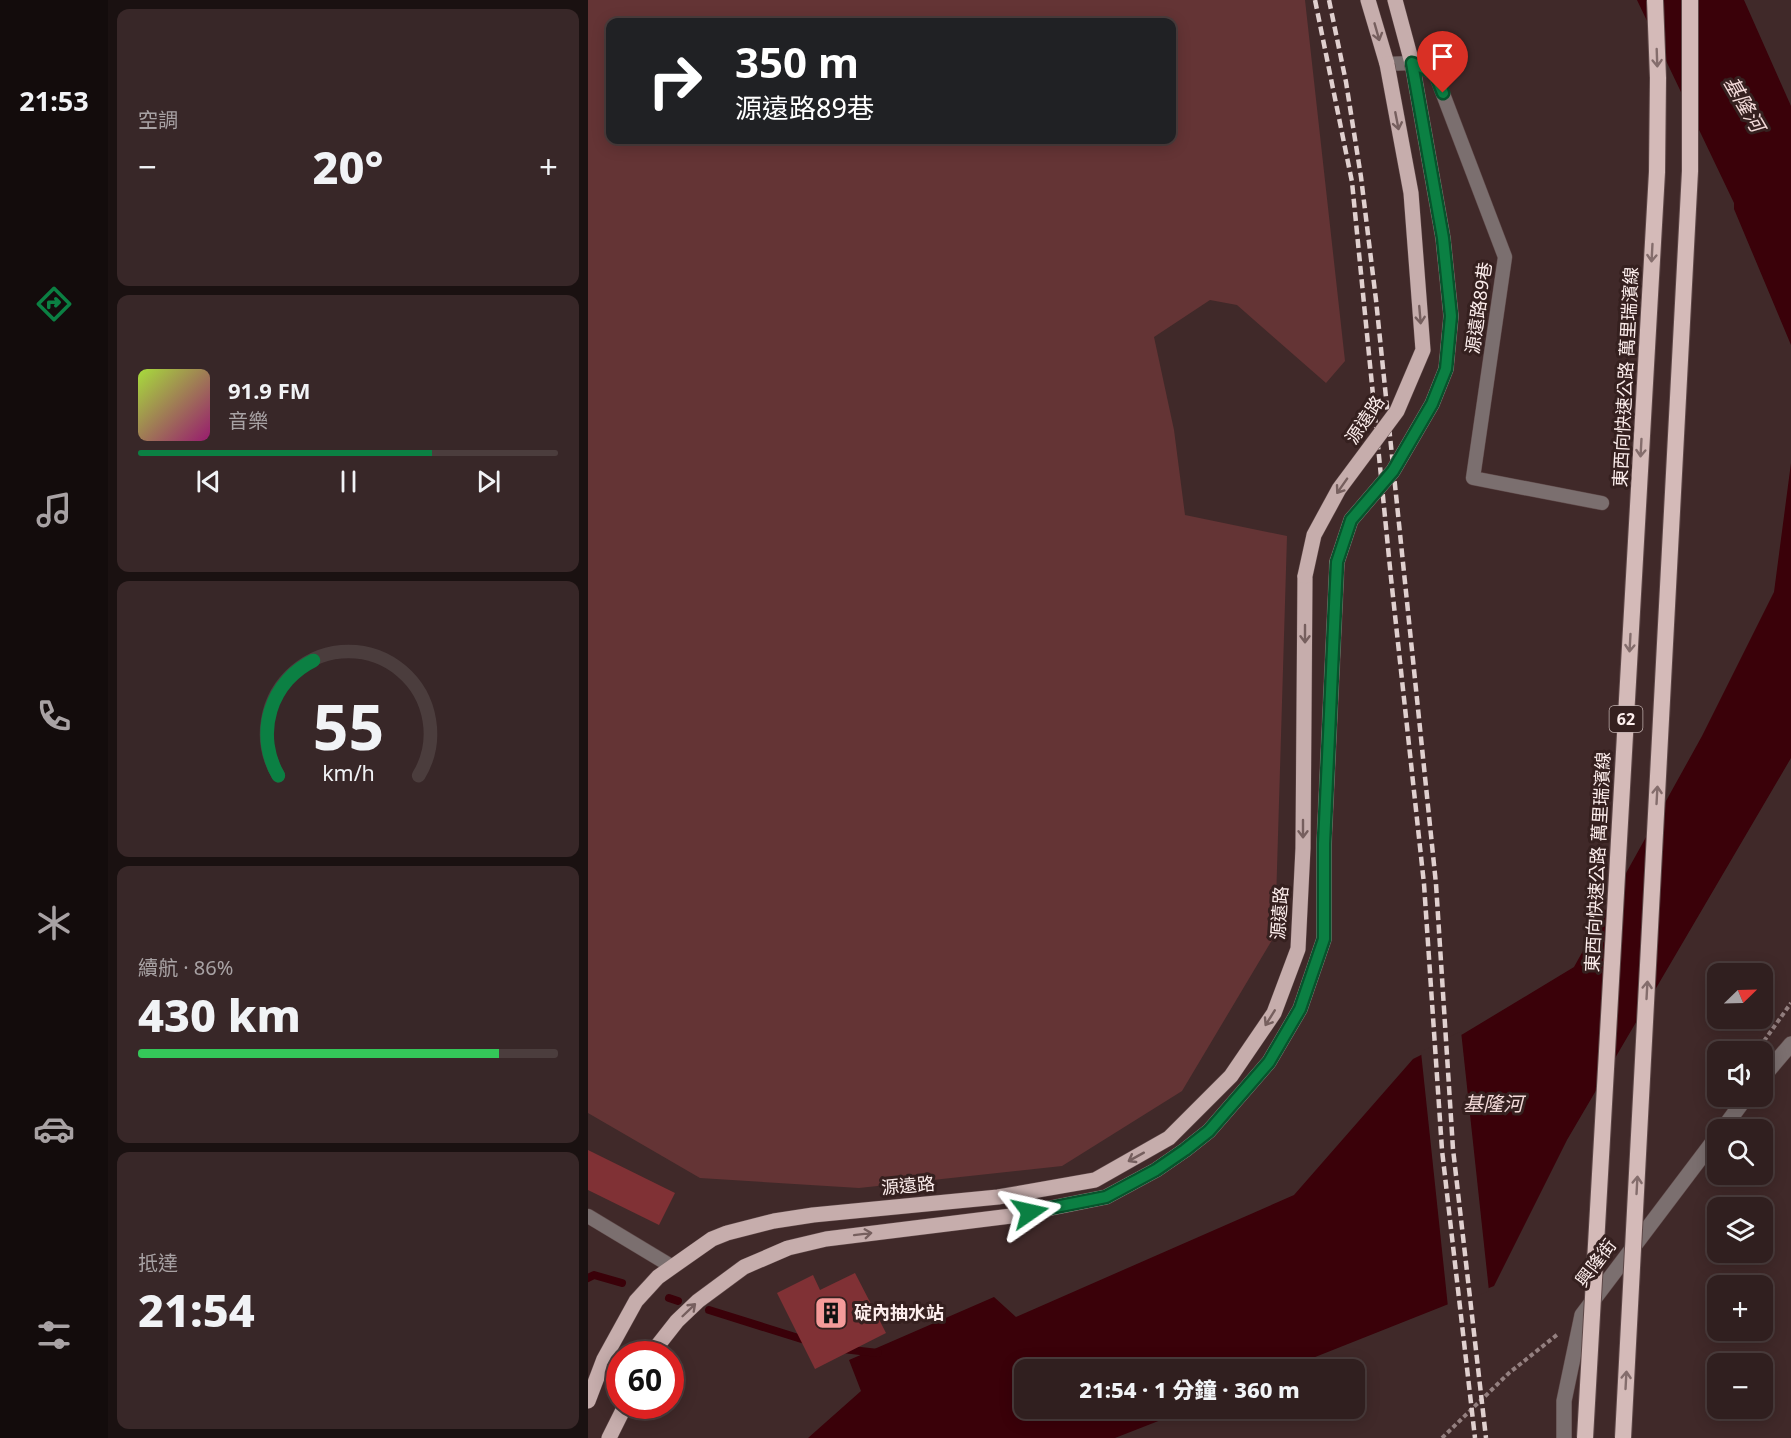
<!DOCTYPE html>
<html lang="zh-TW">
<meta charset="utf-8">
<style>
:root{--surface:#301f1f;--page:#382728;--text:#f1f3f6;--muted:#a8a2a4;--line:#4b3d3d;--accent:#0b8043}
body{margin:0;font-family:"Noto Sans","Noto Sans TC",sans-serif;background:var(--page);color:var(--text);height:100vh;display:flex;flex-direction:column;font-size:22px;white-space:nowrap}
*{box-sizing:border-box;margin:0}
p{font-size:20px;color:var(--muted)}
.icon{flex:none;width:33px;height:33px;fill:none;stroke:currentColor;stroke-width:2;stroke-linecap:round;stroke-linejoin:round}
.map{position:relative;flex:1;overflow:hidden}
.panel{display:flex;flex-direction:column;gap:9px;padding:9px;background:#1a1111;width:480px}
.panel>*{flex:none}
.guide{position:absolute;left:18px;top:18px;width:570px;height:126px;border-radius:12px;box-shadow:0 3px 15px #0003,0 0 0 2px var(--line);background:#202124;color:#fff;overflow:hidden}
.needle{width:39px;rotate:67deg}
.fabs{position:absolute;left:1119px;top:963px;display:grid;gap:12px}
.fabs a{display:grid;place-items:center;width:66px;height:66px;border-radius:12px;background:var(--surface);box-shadow:0 3px 15px #0003,0 0 0 2px var(--line);font-size:30px}
.speed{position:absolute;left:18px;top:1341px;display:flex;gap:12px;font-size:30px;font-weight:700;text-align:center}
.speed>*{display:grid;place-content:center;width:78px;height:78px;border-radius:50%;background:var(--surface);box-shadow:0 3px 15px #0003,0 0 0 2px var(--line);line-height:1}
.speed .limit{border:9px solid #d22;background:#fff;color:#111}
.pin{position:absolute;display:grid;place-items:center;width:51px;height:51px;color:#fff;margin:-62px -26px;border-radius:50% 50% 50% 0;rotate:-45deg;box-shadow:0 0 6px #0007}
.pin .icon{rotate:45deg}
.me{position:absolute;width:66px;margin:-33px;rotate:79deg;stroke-linejoin:round;filter:drop-shadow(0 0 4px #0008)}
.turn{display:flex;align-items:center;gap:21px;height:126px;padding:0 30px;font-size:27px}
.turn .icon{width:78px;height:78px;stroke-width:2.5}
.turn b{display:block;font-size:42px;line-height:51px}
.big{font-size:45px;font-weight:800;line-height:1.1}
.panel .tile{flex:1;display:flex;flex-direction:column;justify-content:center;gap:9px;min-width:0;padding:0 21px;border-radius:12px;background:var(--page)}
.panel .dial{align-items:center;gap:0}
.dial svg{height:156px;overflow:visible;fill:none;stroke:var(--line);stroke-width:7;stroke-linecap:round;text-anchor:middle}
.dial text{fill:var(--text);stroke:none}
.song{display:flex;align-items:center;gap:18px}
.cover{width:72px;height:72px;border-radius:9px;background:linear-gradient(135deg,hsl(80 70% 55%),hsl(320 70% 35%))}
.played{height:6px;border-radius:3px;background:linear-gradient(90deg,var(--accent) 70%,var(--line) 70%)}
.keys{display:flex;justify-content:space-around;direction:ltr}
.heat{display:flex;justify-content:space-between;align-items:center;font-size:33px;direction:ltr}
.charge{height:9px;border-radius:4px;background:linear-gradient(90deg,#34c759 86%,var(--line) 0)}
.trip{position:absolute;left:426px;top:1359px;width:351px;height:60px;border-radius:12px;background:var(--surface);box-shadow:0 3px 15px #0003,0 0 0 2px var(--line);font-weight:800;line-height:60px;text-align:center}
main{display:flex;flex:1;min-height:0}
.menu{display:flex;flex-direction:column;width:108px;justify-content:space-around;align-items:center;background:#130c0c;color:var(--muted)}
.menu .icon{width:42px;height:42px}
.menu .active{color:var(--accent)}
.menu b{font-size:27px;color:var(--text)}
.map>svg:first-child{display:block}
</style>
<main>
<nav class="menu">
<b>21:53</b>
<svg class="icon active" aria-label="directions" viewBox="0 0 24 24"><path d="M12 3l9 9-9 9-9-9zM9 14v-3h6M13 9l2 2-2 2"/></svg>
<svg class="icon" aria-label="music" viewBox="0 0 24 24"><path d="M9 18V5l10-2v13"/><circle cx="6" cy="18" r="3"/><circle cx="16" cy="16" r="3"/></svg>
<svg class="icon" aria-label="phone" viewBox="0 0 24 24"><path d="M5 4h4l2 5-3 2q2 4 5 5l2-3 5 2v4C11 20 4 13 5 4z"/></svg>
<svg class="icon" aria-label="climate" viewBox="0 0 24 24"><path d="M12 3v18M4 7l16 10M4 17L20 7"/></svg>
<svg class="icon" aria-label="car" viewBox="0 0 24 24"><path d="M5 17H2v-5l4-1 3-4h7l3 4 3 1v5h-3M9 17h6M6 11h13"/><circle cx="7" cy="17" r="2"/><circle cx="17" cy="17" r="2"/></svg>
<svg class="icon" aria-label="filters" viewBox="0 0 24 24"><path d="M4 7h16M4 17h16"/><circle cx="9" cy="7" r="2"/><circle cx="15" cy="17" r="2"/></svg>
</nav>
<section class="panel">
<div class="tile"><p>空調</p>
<div class="heat"><a>−</a><b class="big">20°</b><a>+</a></div>
</div>
<div class="tile">
<div class="song"><i class="cover"></i><div><b>91.9 FM</b><p>音樂</p></div></div>
<div class="played"></div>
<div class="keys"><svg class="icon" aria-label="previous" viewBox="0 0 24 24"><path d="M18 5L8 12l10 7zM5 5v14"/></svg><svg class="icon" aria-label="pause" viewBox="0 0 24 24"><path d="M8 5v14M16 5v14"/></svg><svg class="icon" aria-label="next" viewBox="0 0 24 24"><path d="M6 5l10 7-10 7zM19 5v14"/></svg></div>
</div>
<div class="tile dial"><svg viewBox="0 0 100 80">
<path d="M14 69A42 42 0 1 1 86 69"/>
<path d="M14 69A42 42 0 0 1 32 10" stroke="#0b8043"/>
<text x="50" y="56" font-size="32" font-weight="700">55</text>
<text x="50" y="72" font-size="11">km/h</text>
</svg></div>
<div class="tile"><p>續航 · 86%</p><b class="big">430 km</b><div class="charge"></div></div>
<div class="tile"><p>抵達</p><b class="big">21:54</b></div>
</section>
<div class="map">
<svg width="1203" height="1438" viewBox="0 0 1203 1438">
<rect width="100%" height="100%" fill="#402929"/>
<path fill="#643435" fill-rule="evenodd" d="M0 0H717L757 361 738 383 649 305 622 300 566 337 586 430 597 515 699 536 687 935 594 1091 474 1166 271 1188 112 1178 0 1113ZM22 22H584V140H22Z"/>
<g fill="#3a0109">
<polygon points="1049,0 1156,0 1203,106 1203,345 1146,209 1146,203"/>
<polygon points="1203,463 1203,758 979,1140 906,1286 697,1369 436,1370 436,1408 601,1409 527,1438 220,1438 273,1391 261,1360 406,1297 428,1317 706,1195 825,1059 875,1034 986,967 1114,736 1186,592"/>
</g>
<polygon fill="#402929" points="873,1031 901,1291 860,1307 833,1052"/>
<g fill="none" stroke-linecap="round" stroke-linejoin="round">
<g stroke="#3a0109" stroke-width="8">
<polyline points="0,1278 6,1275 34,1283"/>
<polyline points="81,1298 90,1301"/>
<polyline points="121,1310 220,1341"/>
<polyline points="255,1349 290,1353"/>
</g>
</g>
<g fill="#803135">
<polygon points="0,1150 87,1193 71,1225 0,1190"/>
<polygon points="267,1273 298,1333 227,1369 189,1293 225,1275 232,1290"/>
</g>
<g fill="none" stroke-linecap="round" stroke-linejoin="round">
<defs>
<g id="service">
<polyline points="799,64 824,63 847,73 917,257 885,478 1014,503"/>
<polyline points="0,1216 83,1266"/>
</g>
<g id="minor">
<polyline points="1174,1078 1203,1044"/>
<polyline points="1134,1130 1159,1096"/>
<polyline points="976,1438 976,1401 994,1315 1130,1135"/>
</g>
<g id="primary">
<polyline points="780,0 799,64"/>
<polyline points="807,0 824,63"/>
<polyline points="63,1354 89,1321 110,1301 156,1267 200,1248 238,1239 423,1216 518,1197 568,1170 597,1150 621,1131 681,1062 712,1009 736,939 736,844 749,562"/>
<polyline points="0,1401 16,1359 48,1301 70,1277 124,1239 139,1233 186,1221 225,1215 410,1197 507,1180 581,1138 643,1076 686,1013 710,949 715,848 717,576"/>
<polyline points="21,1438 37,1406"/>
</g>
</defs>
<use href="#service" stroke="#5e4848" stroke-width="15"/>
<use href="#minor" stroke="#5e4848" stroke-width="16"/>
<use href="#primary" stroke="#5e4848" stroke-width="16"/>
<g stroke="#948080" stroke-width="4" stroke-dasharray="4.5 3" stroke-linecap="butt">
<polyline points="1176,1041 1203,1003"/>
<polyline points="854,1438 921,1373 970,1334"/>
</g>
<use href="#service" stroke="#7b6f6f" stroke-width="14"/>
<use href="#minor" stroke="#7b6f6f" stroke-width="15"/>
<use href="#primary" stroke="#c6adac" stroke-width="15"/>
<g stroke="#e0d0cf" stroke-width="4.5" stroke-dasharray="9 4.5" stroke-linecap="butt">
<polyline points="727,0 764,182 803,578 836,884 854,1150 887,1438"/>
<polyline points="741,0 758,82 773,177 788,300 848,884 865,1149 898,1438"/>
</g>
<defs>
<g id="primary-bridge">
<polyline points="749,562 763,520 805,471 844,404 858,369 863,316 855,238 824,63"/>
<polyline points="717,576 726,535 751,489 809,411 835,350 823,193 799,64"/>
</g>
<g id="trunk-bridge">
<polyline points="997,1438 1069,172 1070,78 1067,0"/>
<polyline points="1035,1438 1102,171 1102,0"/>
</g>
</defs>
<use href="#primary-bridge" stroke="#5e4848" stroke-width="16" stroke-linecap="butt"/>
<use href="#trunk-bridge" stroke="#5e4848" stroke-width="18" stroke-linecap="butt"/>
<use href="#primary-bridge" stroke="#c6adac" stroke-width="15"/>
<use href="#trunk-bridge" stroke="#d4bab8" stroke-width="16"/>
</g>
<defs><path id="oneway-shaft" d="M-6 0H5M1.5-3L5.5 0L1.5 3" fill="none" stroke-width="1.6" stroke-linecap="round" stroke-linejoin="round" transform="scale(1.5)"/></defs>
<g stroke="#765f5e">
<use href="#oneway-shaft" transform="translate(789 32) rotate(74)"/>
<use href="#oneway-shaft" transform="translate(809 121) rotate(79)"/>
<use href="#oneway-shaft" transform="translate(832 315) rotate(85)"/>
<use href="#oneway-shaft" transform="translate(754 486) rotate(125)"/>
<use href="#oneway-shaft" transform="translate(717 634) rotate(90)"/>
<use href="#oneway-shaft" transform="translate(715 829) rotate(90)"/>
<use href="#oneway-shaft" transform="translate(682 1018) rotate(122)"/>
<use href="#oneway-shaft" transform="translate(548 1157) rotate(151)"/>
<use href="#oneway-shaft" transform="translate(275 1234) rotate(-7)"/>
<use href="#oneway-shaft" transform="translate(101 1310) rotate(-44)"/>
</g>
<g stroke="#846d6c">
<use href="#oneway-shaft" transform="translate(1069 58) rotate(88)"/>
<use href="#oneway-shaft" transform="translate(1064 253) rotate(93)"/>
<use href="#oneway-shaft" transform="translate(1053 448) rotate(93)"/>
<use href="#oneway-shaft" transform="translate(1042 643) rotate(93)"/>
<use href="#oneway-shaft" transform="translate(1069 795) rotate(-87)"/>
<use href="#oneway-shaft" transform="translate(1059 990) rotate(-87)"/>
<use href="#oneway-shaft" transform="translate(1049 1185) rotate(-87)"/>
<use href="#oneway-shaft" transform="translate(1038 1380) rotate(-87)"/>
</g>
<g fill="none" stroke-linecap="round" stroke-linejoin="round">
<defs>
<polyline id="route" points="442,1212 518,1197 568,1170 597,1150 621,1131 681,1062 712,1009 736,939 736,844 749,562 763,520 805,471 844,404 858,369 863,316 855,238 824,63 847,73 855,93"/>
</defs>
<use href="#route" stroke="#07532c" stroke-width="15"/>
<use href="#route" stroke="#0b8043" stroke-width="10"/>
</g>
<defs>
<symbol id="building-square" viewBox="-11 -11 22 22"><rect x="-9" y="-9" width="18" height="18" rx="4" fill="#f59b9a" stroke="#35201f"/><path d="M-4-6H4V6H1V3H-1V6H-4ZM-2.5-4.3h1.7v1.8h-1.7ZM.8-4.3h1.7v1.8H.8ZM-2.5-1h1.7V.8h-1.7ZM.8-1h1.7V.8H.8Z" fill="#111"/></symbol>
</defs>
<g fill-rule="evenodd">
<use href="#building-square" x="224" y="1294" width="38" height="38"/>
</g>
<g text-anchor="middle" stroke-width="6" stroke-linejoin="round" paint-order="stroke">
<rect fill="#35201f" stroke="#c0b0ae" stroke-width="1.5" x="1021.5" y="706" width="33" height="26" rx="4.5"/>
<g font-size="16" font-weight="bold" fill="#fcedec">
<text x="1038" y="725">62</text>
</g>
<g font-size="18" fill="#fcedec" stroke="#35201f">
<text transform="translate(891 308) rotate(-82)" y="6">源遠路89巷</text>
<text transform="translate(1038 377) rotate(-87)" y="6">東西向快速公路 萬里瑞濱線</text>
<text transform="translate(777 420) rotate(-56)" y="6">源遠路</text>
<text transform="translate(1010 862) rotate(-87)" y="6">東西向快速公路 萬里瑞濱線</text>
<text transform="translate(692 913) rotate(-86)" y="6">源遠路</text>
<text transform="translate(320 1186) rotate(-5)" y="6">源遠路</text>
<text transform="translate(1008 1263) rotate(-53)" y="6">興隆街</text>
</g>
<g font-size="18" font-weight="bold" fill="#fcedec" stroke="#35201f" text-anchor="start">
<text x="266" y="1319">碇內抽水站</text>
</g>
<g font-size="20" font-style="italic" fill="#f3dad9" stroke="#35201f">
<text transform="translate(1156 104) rotate(60)" y="7">基隆河</text>
<text x="905" y="1111">基隆河</text>
</g>
</g>
</svg>
<div class="fabs">
<a><svg class="needle" viewBox="-14 -14 28 28"><path d="M0-13l5 13h-10z" fill="#e53935"/><path d="M0 13l5-13h-10z" fill="#a8a2a4"/></svg></a>
<a><svg class="icon" aria-label="sound" viewBox="0 0 24 24"><path d="M4 9h4l5-4v14l-5-4H4zM17 9q2 3 0 6"/></svg></a>
<a><svg class="icon" aria-label="search" viewBox="0 0 24 24"><circle cx="10" cy="10" r="6"/><path d="M15 15l6 6"/></svg></a>
<a><svg class="icon" aria-label="layers" viewBox="0 0 24 24"><path d="M12 4l9 5-9 5-9-5zM3 14l9 5 9-5"/></svg></a>
<a>+</a>
<a>−</a>
</div>
<div class="speed"><div class="limit">60</div></div>
<div class="pin" style="left:855px;top:93px;background:#d93025"><svg class="icon" aria-label="arrive" viewBox="0 0 24 24"><path d="M6 21V4h12l-3 4 3 4H6"/></svg></div>
<svg class="me" style="left:442px;top:1212px" viewBox="-20 -20 40 40"><path d="M0-17L14 15 0 8-14 15z" fill="#0b8043" stroke="#fff" stroke-width="4"/></svg>
<div class="trip">21:54 · 1 分鐘 · 360 m</div>
<div class="guide">
<div class="turn"><svg class="icon" aria-label="right" viewBox="0 0 24 24"><path d="M7 20v-9h11M14 6l5 5-5 5"/></svg><div><b>350 m</b>源遠路89巷</div></div>
</div>
</div>
</main>
